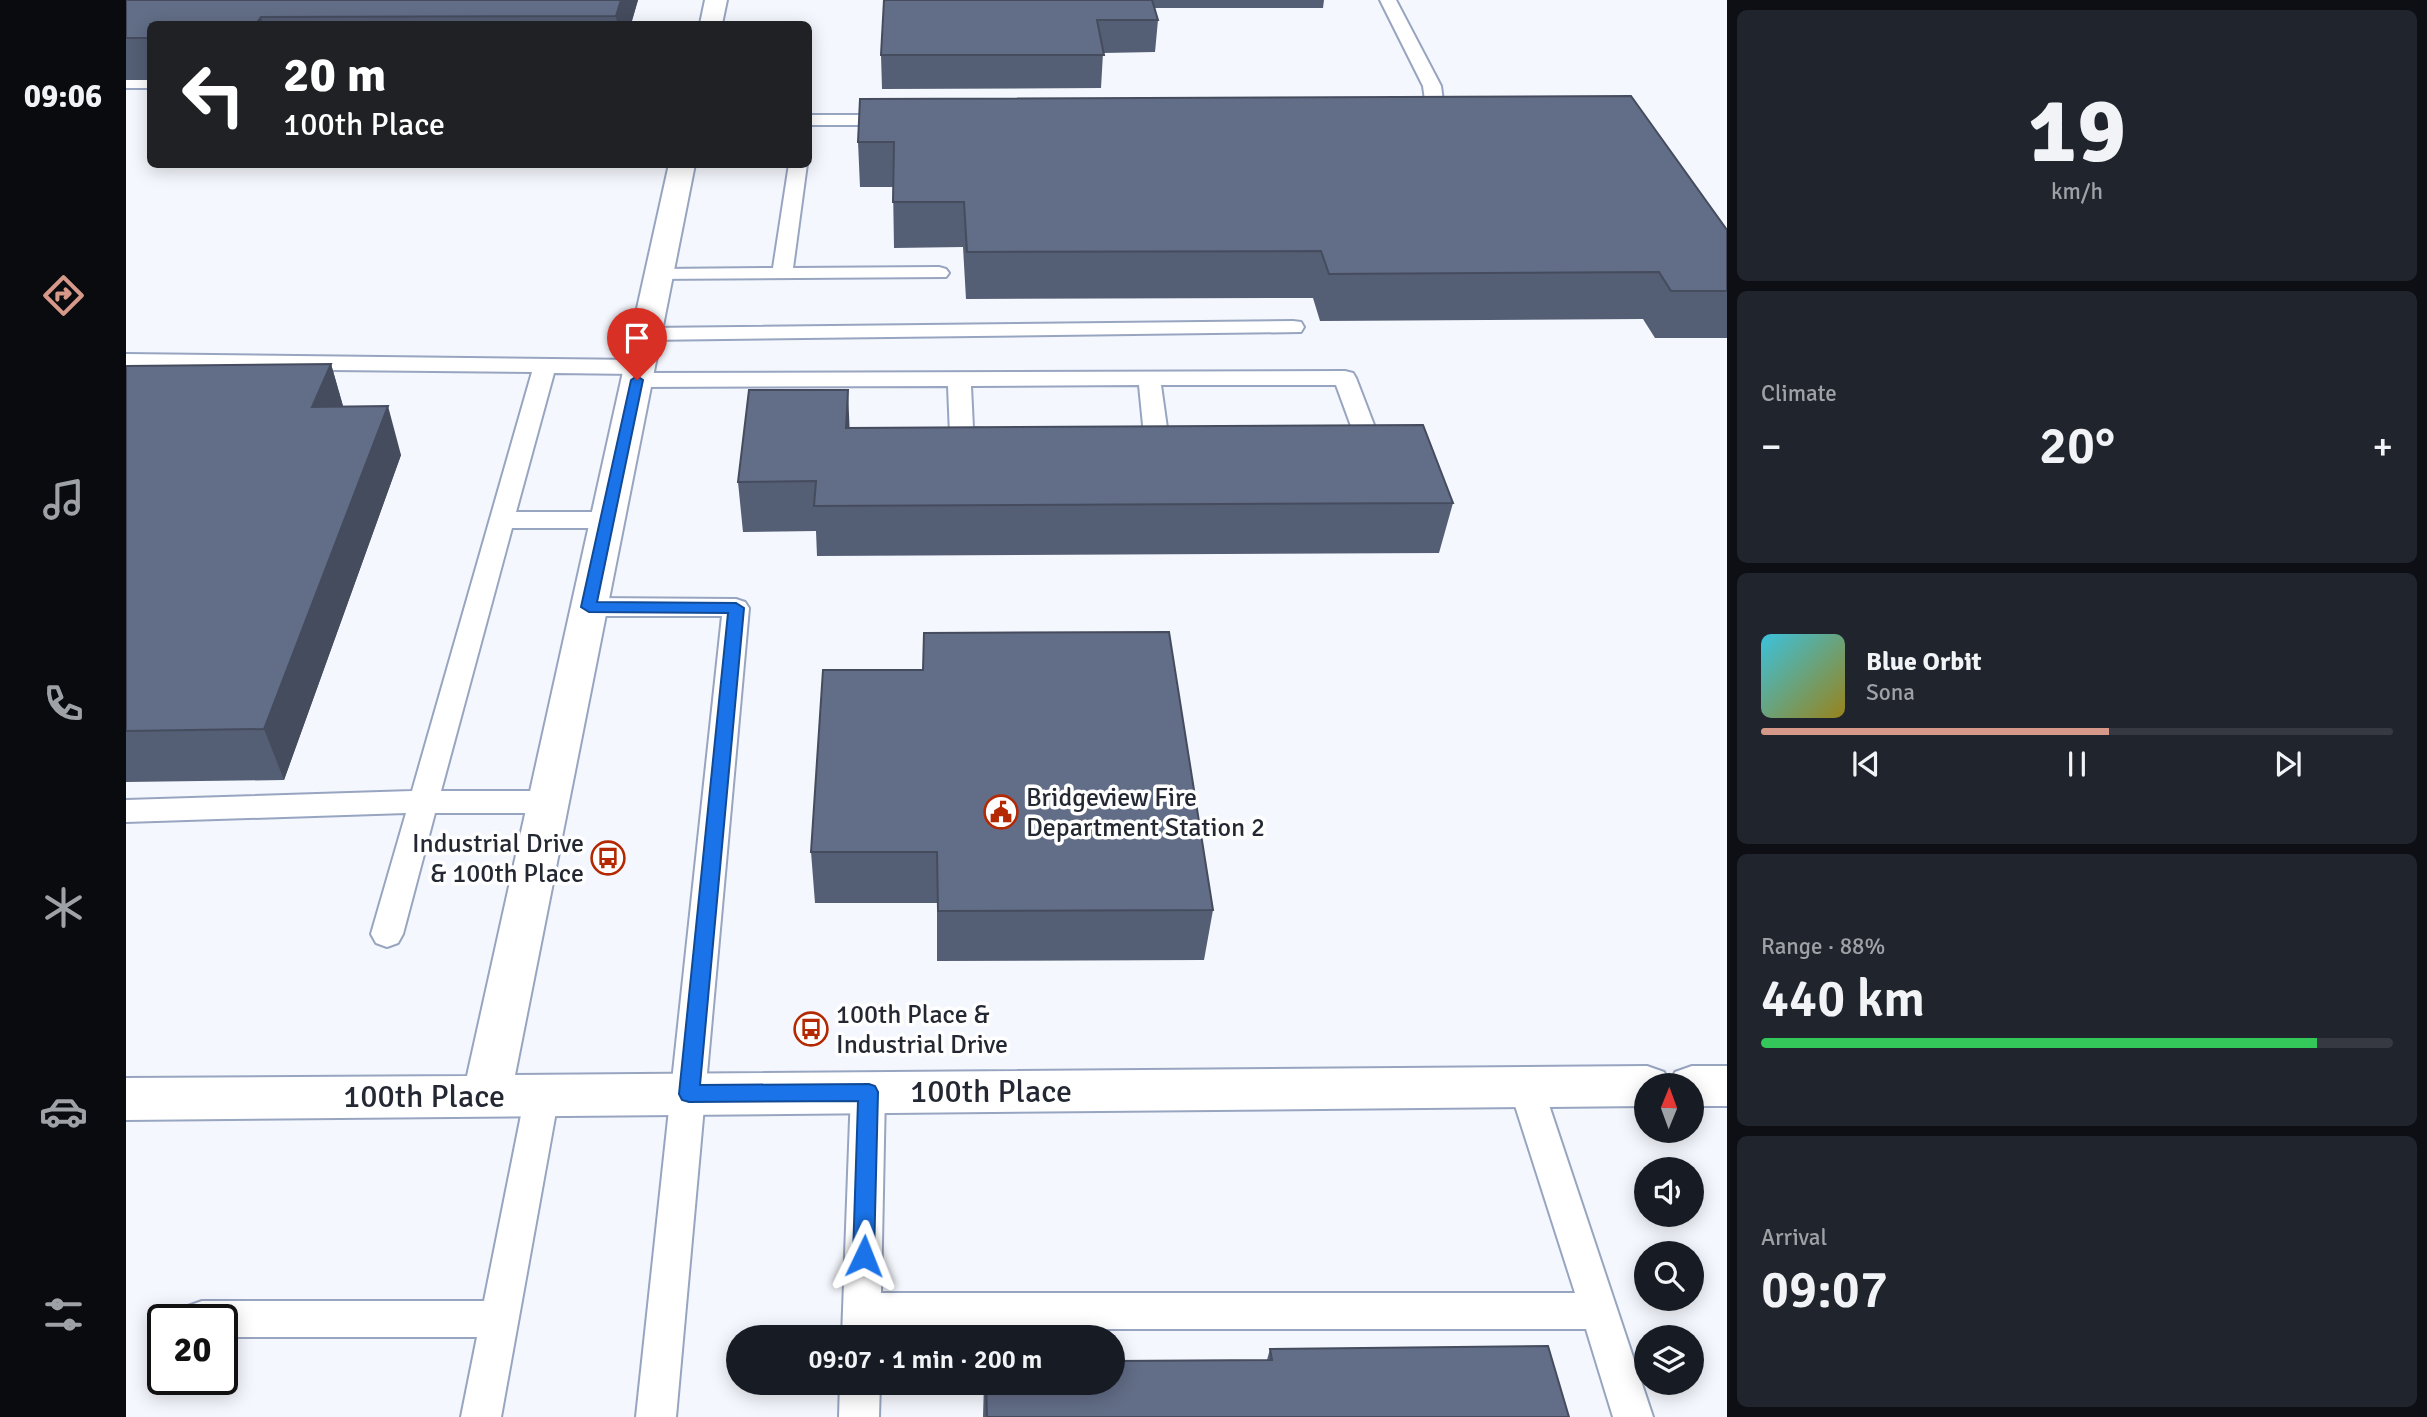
<!DOCTYPE html>
<meta charset="utf-8">
<style>
:root{--surface:#171b24;--page:#20242c;--text:#f1f3f6;--muted:#9ea1a6;--line:#363941;--accent:#d69888}
body{margin:0;font-family:Signika,sans-serif;background:var(--page);color:var(--text);height:100vh;display:flex;flex-direction:column;font-size:26px;white-space:nowrap}
*{box-sizing:border-box;margin:0}
p{font-size:23px;color:var(--muted)}
.icon{flex:none;width:38px;height:38px;fill:none;stroke:currentColor;stroke-width:2;stroke-linecap:round;stroke-linejoin:round}
.map{position:relative;flex:1;overflow:hidden}
.details{display:flex;flex-direction:column;gap:10px;padding:10px;background:#0d0f14;width:700px}
.details>*{flex:none}
.banner{position:absolute;left:21px;top:21px;width:665px;height:147px;border-radius:10px;box-shadow:0 4px 18px #0003;background:#202124;color:#fff;overflow:hidden}
.needle{width:46px;rotate:1deg}
.tools{position:absolute;left:1508px;top:1073px;display:grid;gap:14px}
.tools a{display:grid;place-items:center;width:70px;height:70px;border-radius:50%;background:var(--surface);box-shadow:0 4px 18px #0003;font-size:35px}
.speed{position:absolute;left:21px;top:1304px;display:flex;gap:14px;font-size:35px;font-weight:700;text-align:center}
.speed>*{display:grid;place-content:center;width:91px;height:91px;border-radius:50%;background:var(--surface);box-shadow:0 4px 18px #0003;line-height:1}
.speed .limit{border:4px solid #111;border-radius:10px;background:#fff;color:#111}
.pin{position:absolute;display:grid;place-items:center;width:60px;height:60px;color:#fff;margin:-72px -30px;border-radius:50% 50% 50% 0;rotate:-45deg;box-shadow:0 0 7px #0007}
.pin .icon{rotate:45deg}
.me{position:absolute;width:77px;margin:-38px;rotate:2deg;stroke-linejoin:round;filter:drop-shadow(0 0 5px #0008)}
.turn{display:flex;align-items:center;gap:24px;height:147px;padding:0 21px;font-size:32px}
.turn .icon{width:91px;height:91px;stroke-width:2.5}
.turn b{display:block;font-size:49px;line-height:60px}
.big{font-size:52px;font-weight:600;line-height:1.1}
.details .card{flex:1;display:flex;flex-direction:column;justify-content:center;gap:10px;min-width:0;padding:0 24px;border-radius:10px;background:var(--page)}
.details .dial{align-items:center;gap:0}
.dial b{font-size:91px;line-height:1}
.song{display:flex;align-items:center;gap:21px}
.cover{width:84px;height:84px;border-radius:10px;background:linear-gradient(135deg,hsl(190 70% 55%),hsl(50 70% 35%))}
.played{height:7px;border-radius:4px;background:linear-gradient(90deg,var(--accent) 55%,var(--line) 55%)}
.keys{display:flex;justify-content:space-around;direction:ltr}
.heat{display:flex;justify-content:space-between;align-items:center;font-size:38px;direction:ltr}
.charge{height:10px;border-radius:5px;background:linear-gradient(90deg,#34c759 88%,var(--line) 0)}
.trip{position:absolute;left:600px;top:1325px;width:399px;height:70px;border-radius:35px;background:var(--surface);box-shadow:0 4px 18px #0003;font-weight:600;line-height:70px;text-align:center}
main{display:flex;flex:1;min-height:0}
.tab-bar{display:flex;flex-direction:column;width:126px;justify-content:space-around;align-items:center;background:#090b0e;color:var(--muted)}
.tab-bar .icon{width:49px;height:49px}
.tab-bar .selected{color:var(--accent)}
.tab-bar b{font-size:32px;color:var(--text)}
.map>svg:first-child{display:block}
</style>
<main>
<nav class="tab-bar">
<b>09:06</b>
<svg class="icon selected" aria-label="directions" viewBox="0 0 24 24"><path d="M12 3l9 9-9 9-9-9zM9 14v-3h6M13 9l2 2-2 2"/></svg>
<svg class="icon" aria-label="music" viewBox="0 0 24 24"><path d="M9 18V5l10-2v13"/><circle cx="6" cy="18" r="3"/><circle cx="16" cy="16" r="3"/></svg>
<svg class="icon" aria-label="phone" viewBox="0 0 24 24"><path d="M5 4h4l2 5-3 2q2 4 5 5l2-3 5 2v4C11 20 4 13 5 4z"/></svg>
<svg class="icon" aria-label="climate" viewBox="0 0 24 24"><path d="M12 3v18M4 7l16 10M4 17L20 7"/></svg>
<svg class="icon" aria-label="car" viewBox="0 0 24 24"><path d="M5 17H2v-5l4-1 3-4h7l3 4 3 1v5h-3M9 17h6M6 11h13"/><circle cx="7" cy="17" r="2"/><circle cx="17" cy="17" r="2"/></svg>
<svg class="icon" aria-label="filters" viewBox="0 0 24 24"><path d="M4 7h16M4 17h16"/><circle cx="9" cy="7" r="2"/><circle cx="15" cy="17" r="2"/></svg>
</nav>
<div class="map">
<svg width="1601" height="1417" viewBox="0 0 1601 1417">
<rect width="100%" height="100%" fill="#f4f7fd"/>
<g fill="none" stroke-linecap="round" stroke-linejoin="round">
<defs>
<g id="service">
<polygon points="1254,0 1270,0 1315,86 1317,101 1301,117 1281,120 1272,115 1275,111 1290,108 1299,100 1297,86"/>
<rect x="0" y="78" width="24" height="10"/>
<polygon points="682,115 771,115 780,120 771,125 682,125"/>
<polygon points="663,164 681,164 667,268 813,267 820,269 823,273 820,277 526,279 523,275 526,271 533,269 647,268"/>
<polygon points="1167,321 1175,322 1178,327 1175,332 520,340 512,339 509,334 512,329 520,328"/>
<path d="M0 354 513 360 521 362 524 367 521 372 514 373 1219 371 1227 373 1230 378 1258 451 1254 456H1229L1225 451 1232 445 1210 385H1035L1042 435 1038 440H1022L1018 435 1013 385 845 386 847 428 872 430 876 435 872 440C858 443 842 443 828 440L824 435 822 386 511 387 503 385 500 380 503 375 510 374 428 373 390 512H481L490 515 493 520 490 525 481 528H386L315 791H422L432 794 437 802 432 810 422 813H309L277 934 272 943 261 947 250 943 245 934 280 813 0 822V800L286 791 406 372 0 368Z"/>
<polygon points="463,598 610,599 619,602 623,608 550,1417 510,1417 596,616 463,616 454,613 450,607 454,601"/>
<polygon points="1400,1072 1412,1077 1417,1087 1527,1417 1487,1417 1460,1329 755,1329 754,1337 716,1337 725,1092 730,1081 742,1077 754,1081 759,1092 755,1293 1449,1293 1383,1087 1388,1077"/>
<polygon points="416,1080 428,1084 433,1095 375,1417 335,1417 351,1337 96,1337 96,1320 57,1320 62,1306 76,1301 358,1301 399,1095 404,1084"/>
<polygon points="714,1382 754,1382 753,1417 713,1417"/>
</g>
<g id="minor">
<polygon points="579,0 601,0 596,24 574,24"/>
<polygon points="543,164 569,164 389,1075 1521,1066 1538,1072 1544,1083 1549,1072 1566,1066 1601,1066 1601,1106 1566,1106 1566,1085 1521,1085 1521,1106 0,1120 0,1078 341,1076"/>
</g>
</defs>
<use href="#service" stroke="#98a5c0" stroke-width="4"/>
<use href="#minor" stroke="#98a5c0" stroke-width="4"/>
<use href="#service" fill="#fff" fill-rule="evenodd"/>
<use href="#minor" fill="#fff" fill-rule="evenodd"/>
</g>
<g fill="#545e74">
<polygon points="0,0 512,0 505,24 24,24 24,80 0,80"/>
<polygon points="758,0 1198,0 1197,8 1029,8 1032,20 1029,52 977,53 975,88 756,89 755,55"/>
<polygon points="734,99 1601,230 1601,338 1529,338 1517,319 1194,321 1187,298 840,299 837,247 768,248 767,187 734,187 732,142"/>
<polygon points="205,364 217,406 275,455 158,780 0,782 0,366"/>
<polygon points="723,428 1327,503 1313,553 691,556 690,531 617,532 612,482"/>
<polygon points="797,670 1087,910 1078,960 811,961 811,903 689,903 685,852"/>
<polygon points="1144,1349 1443,1417 857,1417 858,1382 987,1382 1141,1360"/>
</g>
<g fill="#454c5e">
<polygon points="495,0 512,0 505,24 491,24 490,16"/>
<polygon points="135,17 137,24 130,24"/>
<polygon points="205,364 219,413 186,407"/>
<polygon points="722,390 724,439 720,428"/>
<polygon points="262,406 275,455 158,780 138,729"/>
</g>
<g fill="#626d87" stroke="#454c5e" stroke-width="2">
<polygon points="0,0 495,0 490,16 135,17 130,24 24,24 24,38 0,38"/>
<polygon points="758,0 1026,0 1032,20 971,20 978,55 755,55"/>
<polygon points="1505,96 1601,230 1601,291 1545,291 1533,272 1203,274 1195,251 841,252 838,202 767,202 768,142 732,142 734,99"/>
<polygon points="205,364 186,407 262,406 138,729 0,731 0,366"/>
<polygon points="623,390 722,390 720,428 1297,425 1327,503 688,506 690,481 612,482"/>
<polygon points="1043,632 1087,910 812,911 811,852 685,852 697,670 797,670 798,633"/>
<polygon points="1422,1346 1443,1417 861,1417 860,1382 987,1382 987,1361 1146,1360 1144,1349"/>
</g>
<polygon fill="#1a73e8" stroke="#114b97" stroke-width="2" points="511,376 517,380 471,602 610,603 618,608 574,1085 743,1084 749,1086 752,1092 748,1256 745,1263 738,1266 730,1263 727,1256 732,1101 563,1102 556,1100 553,1094 602,613 463,612 455,607 505,380"/>
<defs>
<symbol id="civic-ring" viewBox="-11 -11 22 22"><circle r="9.5" fill="#fff" stroke="#b42802" stroke-width="1.5"/><path d="M-.6-6.5H3V-4.5H.6V-3L4-1V1h2V6H-6V1h2V-1L-.6-3ZM-1.2 2.5V6h2.4V2.5Z" fill="#b42802"/></symbol>
<symbol id="bus-ring" viewBox="-11 -11 22 22"><circle r="9.5" fill="#fff" stroke="#b42802" stroke-width="1.5"/><path d="M-5-6H5V4H4V6H2V4H-2V6H-4V4H-5ZM-3.5-4V0h7V-4ZM-3.5 1.2v1.5H-2V1.2ZM2 1.2v1.5H3.5V1.2Z" fill="#b42802"/></symbol>
</defs>
<g fill-rule="evenodd">
<use href="#civic-ring" x="856" y="793" width="38" height="38"/>
<use href="#bus-ring" x="463" y="839" width="38" height="38"/>
<use href="#bus-ring" x="666" y="1010" width="38" height="38"/>
</g>
<g text-anchor="middle" stroke-width="7" stroke-linejoin="round" paint-order="stroke">
<g font-size="26" fill="#232833" stroke="#fff" text-anchor="start">
<text x="900" y="806">Bridgeview Fire<tspan x="900" dy="30">Department Station 2</tspan></text>
<text x="458" y="852" text-anchor="end">Industrial Drive<tspan x="458" dy="30">&amp; 100th Place</tspan></text>
<text x="710" y="1023">100th Place &amp;<tspan x="710" dy="30">Industrial Drive</tspan></text>
</g>
<g font-size="32" fill="#232833" stroke="#fff">
<text x="865" y="1102">100th Place</text>
<text x="298" y="1107">100th Place</text>
</g>
</g>
</svg>
<div class="tools">
<a><svg class="needle" viewBox="-14 -14 28 28"><path d="M0-13l5 13h-10z" fill="#e53935"/><path d="M0 13l5-13h-10z" fill="#9ea1a6"/></svg></a>
<a><svg class="icon" aria-label="sound" viewBox="0 0 24 24"><path d="M4 9h4l5-4v14l-5-4H4zM17 9q2 3 0 6"/></svg></a>
<a><svg class="icon" aria-label="search" viewBox="0 0 24 24"><circle cx="10" cy="10" r="6"/><path d="M15 15l6 6"/></svg></a>
<a><svg class="icon" aria-label="layers" viewBox="0 0 24 24"><path d="M12 4l9 5-9 5-9-5zM3 14l9 5 9-5"/></svg></a>
</div>
<div class="speed"><div class="limit">20</div></div>
<div class="pin" style="left:511px;top:380px;background:#d93025"><svg class="icon" aria-label="arrive" viewBox="0 0 24 24"><path d="M6 21V4h12l-3 4 3 4H6"/></svg></div>
<svg class="me" style="left:738px;top:1256px" viewBox="-20 -20 40 40"><path d="M0-17L14 15 0 8-14 15z" fill="#1a73e8" stroke="#fff" stroke-width="4"/></svg>
<div class="trip">09:07 · 1 min · 200 m</div>
<div class="banner">
<div class="turn"><svg class="icon" aria-label="left" viewBox="0 0 24 24"><path d="M17 20v-9H6M10 6l-5 5 5 5"/></svg><div><b>20 m</b>100th Place</div></div>
</div>
</div>
<section class="details">
<div class="card dial"><b>19</b><p>km/h</p></div>
<div class="card"><p>Climate</p>
<div class="heat"><a>−</a><b class="big">20°</b><a>+</a></div>
</div>
<div class="card">
<div class="song"><i class="cover"></i><div><b>Blue Orbit</b><p>Sona</p></div></div>
<div class="played"></div>
<div class="keys"><svg class="icon" aria-label="previous" viewBox="0 0 24 24"><path d="M18 5L8 12l10 7zM5 5v14"/></svg><svg class="icon" aria-label="pause" viewBox="0 0 24 24"><path d="M8 5v14M16 5v14"/></svg><svg class="icon" aria-label="next" viewBox="0 0 24 24"><path d="M6 5l10 7-10 7zM19 5v14"/></svg></div>
</div>
<div class="card"><p>Range · 88%</p><b class="big">440 km</b><div class="charge"></div></div>
<div class="card"><p>Arrival</p><b class="big">09:07</b></div>
</section>
</main>
